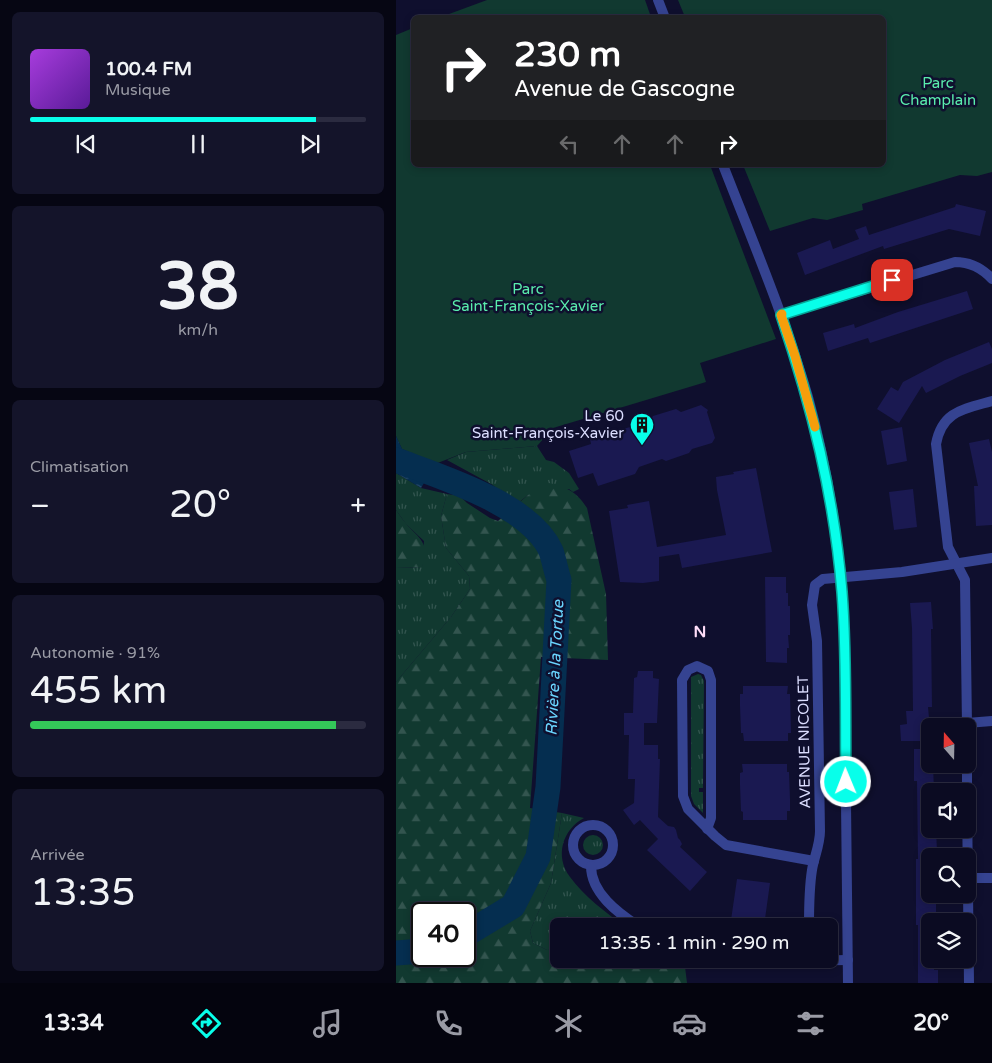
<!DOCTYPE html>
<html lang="fr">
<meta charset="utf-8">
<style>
:root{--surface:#0b0b22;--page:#14142a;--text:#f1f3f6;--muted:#9a9ba5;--line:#2b2b40;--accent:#08ffea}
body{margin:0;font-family:"Varela Round",sans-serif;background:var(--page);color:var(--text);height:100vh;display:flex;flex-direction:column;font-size:19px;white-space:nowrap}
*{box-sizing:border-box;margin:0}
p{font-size:16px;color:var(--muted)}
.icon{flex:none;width:28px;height:28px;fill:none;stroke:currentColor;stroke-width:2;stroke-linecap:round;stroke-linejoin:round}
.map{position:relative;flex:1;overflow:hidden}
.panel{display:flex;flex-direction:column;gap:12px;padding:12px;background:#060613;width:396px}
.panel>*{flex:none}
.top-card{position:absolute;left:15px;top:15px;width:475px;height:152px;border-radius:8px;box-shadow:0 2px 8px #0003,0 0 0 1px var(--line);background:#202124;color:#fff;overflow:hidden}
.needle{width:32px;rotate:340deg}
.controls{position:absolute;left:525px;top:718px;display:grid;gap:10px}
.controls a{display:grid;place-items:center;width:55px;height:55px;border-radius:8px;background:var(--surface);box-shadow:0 2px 8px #0003,0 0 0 1px var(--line);font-size:25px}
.speed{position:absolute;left:15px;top:902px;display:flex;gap:10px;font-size:25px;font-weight:700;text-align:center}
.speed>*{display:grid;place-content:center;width:65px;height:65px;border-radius:50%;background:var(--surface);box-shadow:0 2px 8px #0003,0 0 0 1px var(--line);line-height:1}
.speed .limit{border:2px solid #111;border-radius:8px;background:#fff;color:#111}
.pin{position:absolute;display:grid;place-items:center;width:42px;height:42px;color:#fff;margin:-21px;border-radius:10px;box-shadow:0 2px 8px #0006}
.me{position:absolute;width:55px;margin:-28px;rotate:359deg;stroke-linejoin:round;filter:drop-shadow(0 0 4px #0008)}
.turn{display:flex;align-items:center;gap:18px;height:105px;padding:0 20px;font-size:22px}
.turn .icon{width:65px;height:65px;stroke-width:2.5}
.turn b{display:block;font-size:35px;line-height:42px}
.lanes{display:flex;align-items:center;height:48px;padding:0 20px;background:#0003;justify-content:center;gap:25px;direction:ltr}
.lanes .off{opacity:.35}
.big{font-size:38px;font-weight:600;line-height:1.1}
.panel .tile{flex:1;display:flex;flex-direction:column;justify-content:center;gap:8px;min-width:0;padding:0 18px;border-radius:8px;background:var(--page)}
.panel .dial{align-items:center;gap:0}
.dial b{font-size:65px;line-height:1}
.song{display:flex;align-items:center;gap:15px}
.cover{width:60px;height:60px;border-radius:8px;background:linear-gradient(135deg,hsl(280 70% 55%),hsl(270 70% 35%))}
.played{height:5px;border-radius:2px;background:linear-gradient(90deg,var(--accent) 85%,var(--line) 85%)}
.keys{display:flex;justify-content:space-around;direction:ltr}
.heat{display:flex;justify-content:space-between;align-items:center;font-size:28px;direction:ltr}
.charge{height:8px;border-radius:4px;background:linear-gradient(90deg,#34c759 91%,var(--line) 0)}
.trip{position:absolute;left:154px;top:918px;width:288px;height:50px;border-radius:8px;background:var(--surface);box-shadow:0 2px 8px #0003,0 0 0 1px var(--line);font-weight:600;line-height:50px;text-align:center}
.dock{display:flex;height:80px;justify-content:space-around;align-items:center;background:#04040e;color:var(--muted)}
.dock .icon{width:35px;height:35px}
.dock .selected{color:var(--accent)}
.dock b{font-size:22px;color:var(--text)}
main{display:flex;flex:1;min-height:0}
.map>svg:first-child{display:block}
</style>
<main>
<section class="panel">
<div class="tile">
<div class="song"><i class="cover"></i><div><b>100.4 FM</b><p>Musique</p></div></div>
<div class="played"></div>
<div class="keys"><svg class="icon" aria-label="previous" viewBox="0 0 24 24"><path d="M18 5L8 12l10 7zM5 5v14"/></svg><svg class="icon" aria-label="pause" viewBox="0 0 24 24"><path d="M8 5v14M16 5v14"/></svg><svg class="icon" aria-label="next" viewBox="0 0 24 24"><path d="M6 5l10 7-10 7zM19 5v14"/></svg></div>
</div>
<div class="tile dial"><b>38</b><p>km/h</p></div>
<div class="tile"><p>Climatisation</p>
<div class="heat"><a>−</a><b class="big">20°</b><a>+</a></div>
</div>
<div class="tile"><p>Autonomie · 91%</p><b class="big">455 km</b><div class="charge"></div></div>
<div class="tile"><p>Arrivée</p><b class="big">13:35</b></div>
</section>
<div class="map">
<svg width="596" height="983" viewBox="0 0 596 983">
<defs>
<pattern id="grass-tufts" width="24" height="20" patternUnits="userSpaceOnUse" patternTransform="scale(1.25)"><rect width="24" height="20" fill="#113930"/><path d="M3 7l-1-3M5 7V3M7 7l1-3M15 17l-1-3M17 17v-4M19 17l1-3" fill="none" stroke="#33554f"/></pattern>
<pattern id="forest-firs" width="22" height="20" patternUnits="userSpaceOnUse" patternTransform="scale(1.25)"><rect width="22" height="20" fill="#113930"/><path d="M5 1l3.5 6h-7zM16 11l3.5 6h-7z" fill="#33554f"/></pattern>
<pattern id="water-ripples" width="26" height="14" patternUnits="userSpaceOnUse" patternTransform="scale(1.25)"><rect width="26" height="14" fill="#052e50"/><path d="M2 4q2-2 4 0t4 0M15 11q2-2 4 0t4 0" fill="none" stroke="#294c6a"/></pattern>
</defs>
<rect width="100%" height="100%" fill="#0f0f2e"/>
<g fill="url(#grass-tufts)">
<polygon points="141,446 150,460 158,462 173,473 183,489 177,492 173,489 132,495 122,503 95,484 51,460 70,452"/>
<polygon points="0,473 25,488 51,494 45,516 50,548 73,576 74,589 55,617 0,682 0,568 26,567 28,541 10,524 0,510"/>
<polygon points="302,674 305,675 308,681 307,788 303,788 303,792 307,792 307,813 298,804 295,796 295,677"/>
<path d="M166 813 188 818C167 829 158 856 174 877 188 896 209 912 228 926H162V949L151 950 137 943 134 931 155 883Z"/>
<circle cx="197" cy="845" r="10"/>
</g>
<g fill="url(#forest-firs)" fill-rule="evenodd">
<path d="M153 483C172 488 180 491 191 508L210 594 212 660 145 657 134 808 166 813 155 883 134 931 137 943 151 950 162 949V959H288L291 983H0V682L55 617 74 589 73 576 50 548 45 516 51 494 64 496 71 503 94 518 102 521 132 495ZM26 914H69V956H26Z"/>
<path d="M0 510C4 516 8 521 12 526 26 540 34 546 26 567L0 568Z"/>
</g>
<g fill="#113930">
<polygon points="91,0 249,0 255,17 45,17"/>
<polygon points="282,0 596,0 596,172 581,176 564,175 466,204 467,210 431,220 417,218 374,231 347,165 488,165 488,18 289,17"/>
<polygon points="17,28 18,165 314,165 380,339 304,363 310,382 157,428 141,446 70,452 39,464 6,449 0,436 0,35"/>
</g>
<polygon fill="url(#water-ripples)" points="0,436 6,449 39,464 25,488 0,473"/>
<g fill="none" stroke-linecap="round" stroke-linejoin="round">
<g stroke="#052e50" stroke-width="25">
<path d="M0 460C45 477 134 504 155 551 158 560 160 571 163 580L152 787 142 857 117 906 69 935"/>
<polyline points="0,953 26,951"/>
</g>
</g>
<g fill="#1a1951">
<polygon points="560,204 590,211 584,236 553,229 488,249 487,246 409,275 401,253 434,240 437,249 463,239 459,230 470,226 473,235 559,207"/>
<polygon points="571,291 577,309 474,343 472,338 432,351 427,333 458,324 459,328 502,312"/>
<polygon points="593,342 596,349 596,363 564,376 530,393 526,386 503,423 481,409 495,387 502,391 507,382 549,360"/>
<polygon points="305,405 312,410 311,412 319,438 316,443 296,449 293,453 270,461 266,459 243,467 239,474 202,486 197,473 182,478 173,451 195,444 194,439 254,421 257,416 280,409 285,412"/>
<polygon points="506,427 511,461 491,465 485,431"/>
<polygon points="593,439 596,452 596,525 580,526 578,486 582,486 573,443"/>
<polygon points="360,468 376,552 286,568 283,554 263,557 263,581 247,583 224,582 213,511 232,508 231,505 253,501 261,547 330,535 321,490 320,477 338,474 337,472"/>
<polygon points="517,489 521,527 498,530 493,492"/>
<polygon points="369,577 390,577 390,593 392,593 392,606 394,606 394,635 392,635 393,648 391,648 391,663 370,662"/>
<polygon points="535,602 537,629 535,629 536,707 532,707 534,728 525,729 525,741 505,741 504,725 511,724 510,711 517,711 516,628 514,603"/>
<polygon points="242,671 257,671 257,678 263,679 261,723 248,723 248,745 262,745 262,759 264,759 262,817 272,826 278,827 280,830 282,838 284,840 286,844 284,847 311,872 294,891 251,850 262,839 244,820 238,825 227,810 238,803 239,779 232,779 233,735 228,735 228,713 237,713 238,678 241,677"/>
<polygon points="347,686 392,686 391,694 394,694 395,733 392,733 392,741 348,741 347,733 345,733 344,706 344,694 347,694"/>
<polygon points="518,749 534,749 534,764 537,764 538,791 534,791 534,829 540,829 541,851 534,851 534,894 540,894 540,921 534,921 534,959 539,959 538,970 542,970 542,983 522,983 522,925 520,925 520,859 522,859 521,781 518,781"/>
<polygon points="346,764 391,764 391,772 393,772 394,799 394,811 391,811 391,820 347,820 347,812 345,811 344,785 344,773 347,772"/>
<polygon points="341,879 374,883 368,926 341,924 341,921 335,920"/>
</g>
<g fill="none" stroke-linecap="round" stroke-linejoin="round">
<g stroke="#354391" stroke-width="10">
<path d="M385 315 559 262C574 262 586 268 596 279"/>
<polyline points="571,723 596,721"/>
<path d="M571 726 569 580 552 547 540 444C546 411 568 409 596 401"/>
<polyline points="571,764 571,791"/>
<polyline points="571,798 573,983"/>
<circle cx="197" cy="845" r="20"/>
<polyline points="311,829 315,818 315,680 312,671 301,666 292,670 286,680 287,796 292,809 319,836 330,845 418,861"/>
<path d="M195 866C195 893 222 913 242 926"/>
<polyline points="572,878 596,878"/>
<path d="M413 926C413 908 413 889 416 870 418 857 424 845 424 831L421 641 416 605 419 585 427 579 506 572 596 558"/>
<polyline points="370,959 394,961 452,960"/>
</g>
<g stroke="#354391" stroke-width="10">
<polyline points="262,0 269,18"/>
<path d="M327 165C357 242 389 318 412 397 432 470 444 547 448 622L452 983"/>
</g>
</g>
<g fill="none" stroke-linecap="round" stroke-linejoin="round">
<defs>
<path id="route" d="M450 782C449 719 451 655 446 592 438 495 416 407 385 315L496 280"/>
</defs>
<use href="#route" stroke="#05a698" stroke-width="12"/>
<use href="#route" stroke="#08ffea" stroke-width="9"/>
<polyline stroke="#f59e0b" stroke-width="9" points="386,314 385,315 399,356 419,427"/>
</g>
<defs>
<symbol id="building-pin" viewBox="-11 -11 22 30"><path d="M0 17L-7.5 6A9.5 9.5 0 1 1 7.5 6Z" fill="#08ffea" stroke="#0f0f2e"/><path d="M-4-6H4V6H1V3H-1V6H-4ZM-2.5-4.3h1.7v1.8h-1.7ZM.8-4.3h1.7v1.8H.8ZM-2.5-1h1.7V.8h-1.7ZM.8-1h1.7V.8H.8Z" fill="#111"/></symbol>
</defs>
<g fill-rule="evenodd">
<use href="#building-pin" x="232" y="411" width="28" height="38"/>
</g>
<g text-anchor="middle" stroke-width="5" stroke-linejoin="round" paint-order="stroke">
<g font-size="15" fill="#5aedad" stroke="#0f0f2e">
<text x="542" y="88">Parc<tspan x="542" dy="17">Champlain</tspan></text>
<text x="132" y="294">Parc<tspan x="132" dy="17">Saint-François-Xavier</tspan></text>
</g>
<g font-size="15" fill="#dcdeff" stroke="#0f0f2e" text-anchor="end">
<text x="228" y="421">Le 60<tspan x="228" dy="17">Saint-François-Xavier</tspan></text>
</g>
<g font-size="15" fill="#dcdeff" stroke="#0f0f2e">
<text transform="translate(408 742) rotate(-91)" y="5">AVENUE NICOLET</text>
</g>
<g font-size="16" font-weight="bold" fill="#ffdef9" stroke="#0f0f2e">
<text x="304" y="637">N</text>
</g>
<g font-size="16" font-style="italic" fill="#6ad5ff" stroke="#0f0f2e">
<text transform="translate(158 668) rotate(-87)" y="6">Rivière à la Tortue</text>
</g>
</g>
</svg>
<div class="controls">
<a><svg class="needle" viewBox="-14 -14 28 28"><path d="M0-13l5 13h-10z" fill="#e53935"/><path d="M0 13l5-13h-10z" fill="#9a9ba5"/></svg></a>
<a><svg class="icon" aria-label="sound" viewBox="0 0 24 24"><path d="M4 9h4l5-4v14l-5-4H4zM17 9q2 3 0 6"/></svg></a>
<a><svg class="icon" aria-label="search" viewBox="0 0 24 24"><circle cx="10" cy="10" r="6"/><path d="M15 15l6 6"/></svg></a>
<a><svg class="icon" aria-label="layers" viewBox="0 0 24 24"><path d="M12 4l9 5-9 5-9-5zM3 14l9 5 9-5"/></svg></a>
</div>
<div class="speed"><div class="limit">40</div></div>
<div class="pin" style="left:496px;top:280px;background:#d93025"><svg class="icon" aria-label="arrive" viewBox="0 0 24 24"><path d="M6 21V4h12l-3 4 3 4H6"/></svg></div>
<svg class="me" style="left:450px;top:782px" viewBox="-20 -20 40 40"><circle r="17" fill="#08ffea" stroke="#fff" stroke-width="3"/><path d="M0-11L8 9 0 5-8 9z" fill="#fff"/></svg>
<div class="trip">13:35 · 1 min · 290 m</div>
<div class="top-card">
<div class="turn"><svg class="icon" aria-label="right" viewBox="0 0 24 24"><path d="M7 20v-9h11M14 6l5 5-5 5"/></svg><div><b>230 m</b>Avenue de Gascogne</div></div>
<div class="lanes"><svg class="icon off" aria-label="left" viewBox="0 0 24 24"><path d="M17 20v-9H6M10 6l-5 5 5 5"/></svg><svg class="icon off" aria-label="ahead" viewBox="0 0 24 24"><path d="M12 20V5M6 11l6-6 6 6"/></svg><svg class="icon off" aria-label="ahead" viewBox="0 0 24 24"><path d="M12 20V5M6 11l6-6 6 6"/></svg><svg class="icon" aria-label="right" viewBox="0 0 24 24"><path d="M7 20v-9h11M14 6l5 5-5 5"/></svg></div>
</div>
</div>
</main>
<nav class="dock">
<b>13:34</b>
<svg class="icon selected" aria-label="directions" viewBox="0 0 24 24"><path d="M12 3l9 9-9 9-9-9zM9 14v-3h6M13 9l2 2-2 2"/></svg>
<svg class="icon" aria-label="music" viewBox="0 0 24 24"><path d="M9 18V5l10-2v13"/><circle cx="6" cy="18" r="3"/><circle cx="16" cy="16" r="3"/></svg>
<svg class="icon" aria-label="phone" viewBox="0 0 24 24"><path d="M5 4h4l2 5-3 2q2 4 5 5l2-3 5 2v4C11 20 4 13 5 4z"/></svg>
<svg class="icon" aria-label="climate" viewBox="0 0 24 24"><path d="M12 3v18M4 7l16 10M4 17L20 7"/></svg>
<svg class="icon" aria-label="car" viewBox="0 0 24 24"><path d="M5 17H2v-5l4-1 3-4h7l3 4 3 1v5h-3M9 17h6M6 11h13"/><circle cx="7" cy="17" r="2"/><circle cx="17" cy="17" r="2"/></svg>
<svg class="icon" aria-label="filters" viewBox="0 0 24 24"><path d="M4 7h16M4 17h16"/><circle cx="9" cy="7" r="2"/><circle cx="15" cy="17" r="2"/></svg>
<b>20°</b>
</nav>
